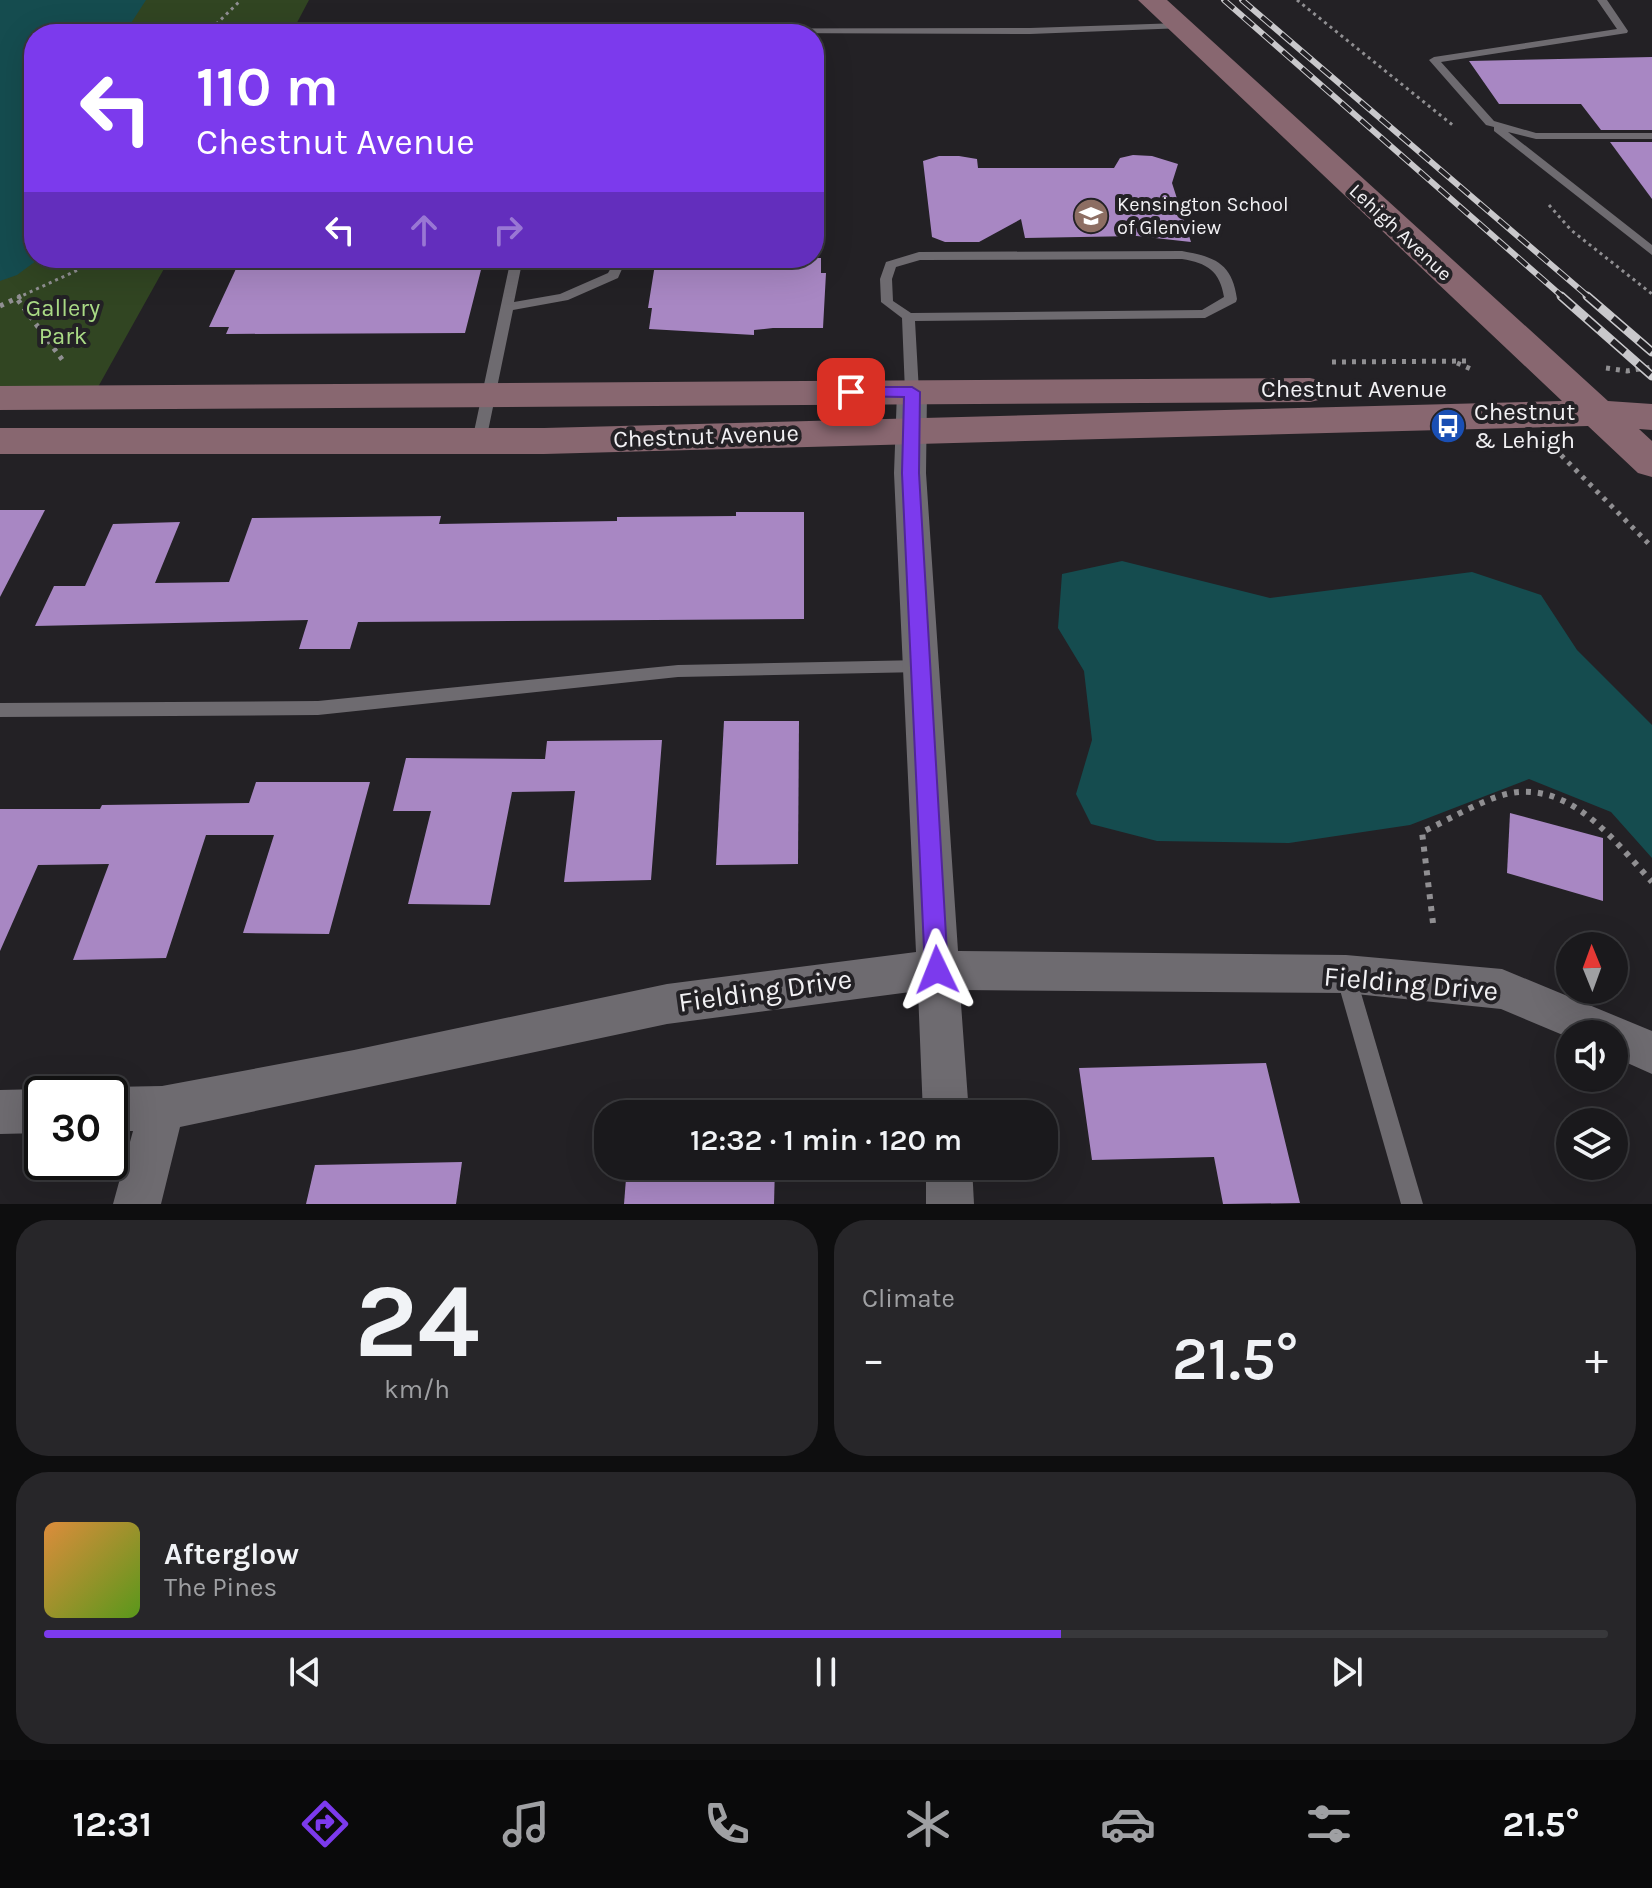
<!DOCTYPE html>
<meta charset="utf-8">
<style>
:root{--surface:#1a191c;--page:#272629;--text:#f1f3f6;--muted:#9fa0a3;--line:#38383b;--accent:#7c3aed}
body{margin:0;font-family:Karla,sans-serif;background:var(--page);color:var(--text);height:100vh;display:flex;flex-direction:column;font-size:30px;white-space:nowrap}
*{box-sizing:border-box;margin:0}
p{font-size:26px;color:var(--muted)}
.icon{flex:none;width:44px;height:44px;fill:none;stroke:currentColor;stroke-width:2;stroke-linecap:round;stroke-linejoin:round}
.map{position:relative;height:1204px;overflow:hidden}
.details{display:flex;flex-direction:column;gap:16px;padding:16px;background:#0e0e0f;flex:1}
.details>*{flex:none}
.guide{position:absolute;left:24px;top:24px;width:800px;height:244px;border-radius:32px;box-shadow:0 8px 32px #0002,0 0 0 2px var(--line);background:#7c3aed;color:#fff;overflow:hidden}
.needle{width:52px;rotate:359deg}
.fabs{position:absolute;left:1556px;top:932px;display:grid;gap:16px}
.fabs a{display:grid;place-items:center;width:72px;height:72px;border-radius:50%;background:var(--surface);box-shadow:0 8px 32px #0002,0 0 0 2px var(--line);font-size:40px}
.speed{position:absolute;left:24px;top:1076px;display:flex;gap:16px;font-size:40px;font-weight:700;text-align:center}
.speed>*{display:grid;place-content:center;width:104px;height:104px;border-radius:50%;background:var(--surface);box-shadow:0 8px 32px #0002,0 0 0 2px var(--line);line-height:1}
.speed .limit{border:4px solid #111;border-radius:12px;background:#fff;color:#111}
.pin{position:absolute;display:grid;place-items:center;width:68px;height:68px;color:#fff;margin:-34px;border-radius:16px;box-shadow:0 4px 12px #0006}
.me{position:absolute;width:88px;margin:-44px;rotate:358deg;stroke-linejoin:round;filter:drop-shadow(0 0 6px #0008)}
.turn{display:flex;align-items:center;gap:28px;height:168px;padding:0 40px;font-size:36px}
.turn .icon{width:104px;height:104px;stroke-width:2.5}
.turn b{display:block;font-size:56px;line-height:68px}
.lanes{display:flex;align-items:center;height:76px;padding:0 40px;background:#0003;justify-content:center;gap:40px;direction:ltr}
.lanes .off{opacity:.35}
.big{font-size:60px;font-weight:600;line-height:1.1}
.details .card{flex:1;display:flex;flex-direction:column;justify-content:center;gap:12px;min-width:0;padding:0 28px;border-radius:32px;background:var(--page)}
.details .dial{align-items:center;gap:0}
.dial b{font-size:104px;line-height:1}
.song{display:flex;align-items:center;gap:24px}
.cover{width:96px;height:96px;border-radius:12px;background:linear-gradient(135deg,hsl(30 70% 55%),hsl(90 70% 35%))}
.played{height:8px;border-radius:4px;background:linear-gradient(90deg,var(--accent) 65%,var(--line) 65%)}
.keys{display:flex;justify-content:space-around;direction:ltr}
.heat{display:flex;justify-content:space-between;align-items:center;font-size:44px;direction:ltr}
.details .tiles{flex:1;display:grid;gap:16px;grid-template-columns:1fr 1fr}
.card:last-child{grid-column:span 2}
.trip{position:absolute;left:594px;top:1100px;width:464px;height:80px;border-radius:32px;background:var(--surface);box-shadow:0 8px 32px #0002,0 0 0 2px var(--line);font-weight:600;line-height:80px;text-align:center}
.dock{display:flex;height:128px;justify-content:space-around;align-items:center;background:#0a0a0b;color:var(--muted)}
.dock .icon{width:56px;height:56px}
.dock .active{color:var(--accent)}
.dock b{font-size:36px;color:var(--text)}
.map>svg:first-child{display:block}
</style>
<div class="map">
<svg width="1652" height="1204" viewBox="0 0 1652 1204">
<rect width="100%" height="100%" fill="#232125"/>
<polygon fill="#314522" points="0,0 309,0 291,34 34,34 34,258 170,258 98,387 0,387"/>
<g fill="#154c4f">
<polygon points="0,0 146,0 124,34 34,34 34,258 40,258 17,275 0,281"/>
<polygon points="1122,561 1270,598 1472,572 1541,595 1577,650 1652,725 1652,858 1611,812 1529,779 1410,825 1289,843 1157,841 1091,824 1076,794 1092,740 1084,671 1058,628 1062,574"/>
</g>
<g fill="#a887c3">
<polygon points="1652,57 1652,130 1601,130 1581,104 1499,104 1469,61"/>
<polygon points="1610,142 1652,142 1652,199"/>
<polygon points="1133,155 1152,156 1178,164 1172,183 1191,242 1137,236 1025,238 1021,219 979,242 945,242 932,237 923,161 939,156 959,156 977,159 978,168 1114,168 1120,158"/>
<polygon points="241,258 484,258 465,333 226,334 229,327 209,327"/>
<polygon points="656,258 821,258 821,273 826,273 823,328 773,328 754,330 754,335 649,329 652,308 648,308"/>
<polygon points="0,510 45,510 0,597"/>
<polygon points="736,512 804,512 804,619 358,622 350,649 299,649 308,620 35,626 54,586 85,586 113,524 180,522 155,583 229,582 252,518 441,516 439,524 617,521 617,517 736,516"/>
<polygon points="724,721 799,721 798,864 716,865"/>
<polygon points="662,740 651,880 564,882 575,791 512,792 490,905 408,904 431,811 393,811 406,758 545,759 547,741"/>
<polygon points="256,782 370,782 329,934 243,933 274,835 206,835 166,958 73,960 109,864 38,865 0,951 0,809 100,809 102,805 249,803"/>
<polygon points="1510,813 1603,838 1603,901 1507,873"/>
<polygon points="1266,1063 1300,1203 1223,1204 1214,1157 1092,1160 1079,1068"/>
<polygon points="775,1111 775,1114 632,1114 632,1112"/>
<polygon points="462,1162 456,1204 306,1204 315,1165"/>
<polygon points="627,1166 775,1166 774,1204 624,1204"/>
</g>
<g fill="none" stroke-linecap="round" stroke-linejoin="round">
<g stroke="#908f92" stroke-width="3" stroke-dasharray="3 4" stroke-linecap="butt">
<polyline points="1297,0 1455,127"/>
<polyline points="206,34 241,0"/>
<polyline points="1549,205 1571,230 1652,294"/>
<polyline points="17,298 78,270 92,258"/>
</g>
<g stroke="#908f92" stroke-width="5" stroke-dasharray="4 6" stroke-linecap="butt">
<polyline points="18,300 64,362"/>
<polyline points="0,306 21,296"/>
<polyline points="1332,362 1472,361"/>
<polyline points="1457,363 1471,369"/>
<polyline points="1606,368 1627,371 1652,367"/>
<polyline points="1554,448 1652,547"/>
</g>
<path stroke="#908f92" stroke-width="6" stroke-dasharray="5 7" stroke-linecap="butt" d="M1433 923 1422 832C1449 820 1490 794 1519 792 1577 788 1617 844 1652 882"/>
<g fill="#6e6b70" fill-rule="evenodd">
<polygon points="1597,0 1607,0 1628,31 1627,33 1441,62 1494,121 1536,133 1652,133 1652,139 1536,139 1508,132 1652,245 1652,255 1494,131 1494,127 1486,125 1429,60 1434,57 1617,29"/>
<polygon points="1180,23 1184,24 1184,28 1030,34 549,32 554,29 1030,28"/>
<path d="M1182 251C1215 257 1232 263 1237 299L1236 302 1205 318 915 321 919 392 912 396 905 392 902 318 881 302 880 279 886 262 919 252ZM1182 259C1207 263 1220 271 1224 297L1202 310 911 313 893 301 892 279 896 267 920 260Z"/>
<polygon points="511,258 523,258 514,302 560,294 608,273 612,266 616,265 622,269 618,278 568,300 513,310 486,441 479,446 472,441"/>
<polygon points="922,660 928,661 930,666 928,671 922,672 678,677 318,715 0,717 0,703 318,701 678,665"/>
<polygon points="1346,967 1353,970 1356,976 1423,1204 1401,1204 1336,976 1339,970"/>
</g>
<g fill="#6e6b70" fill-rule="evenodd">
<polygon points="912,383 922,385 927,392 926,473 958,951 1346,955 1502,969 1652,1031 1652,1074 1614,1057 1614,1034 1570,1034 1570,1038 1501,1009 1346,993 960,990 969,1114 923,1114 918,991 667,1024 180,1127 161,1204 113,1204 133,1131 110,1131 110,1094 94,1094 110,1087 162,1086 354,1050 667,984 916,952 894,473 897,392 902,385"/>
<polygon points="42,1089 55,1094 42,1094 42,1133 0,1134 0,1090"/>
<polygon points="926,1166 972,1166 974,1204 926,1204"/>
</g>
<g fill="#886770" fill-rule="evenodd">
<polygon points="1138,0 1167,0 1608,401 1652,404 1652,430 1639,429 1652,441 1652,477 1638,473 1588,426 544,454 0,454 0,428 544,428 1562,401"/>
<polygon points="1310,378 1323,381 1329,390 1323,399 1310,402 0,410 0,386"/>
</g>
<defs>
<g id="rail-far1">
<polyline points="1224,0 1564,298"/>
<polyline points="1242,0 1590,298"/>
</g>
<g id="rail">
<polyline points="1561,296 1652,376"/>
<polyline points="1587,296 1652,352"/>
</g>
</defs>
<use href="#rail-far1" stroke="#c9c8cb" stroke-width="6"/>
<use href="#rail" stroke="#c9c8cb" stroke-width="9"/>
<use href="#rail-far1" stroke="#232125" stroke-width="4" stroke-dasharray="13" stroke-linecap="butt"/>
<use href="#rail" stroke="#232125" stroke-width="6" stroke-dasharray="17" stroke-linecap="butt"/>
</g>
<polygon fill="#7c3aed" stroke="#51269a" stroke-width="2" points="851,387 912,387 920,392 919,473 948,970 945,977 937,980 929,977 925,970 902,473 904,397 846,396 846,389"/>
<defs>
<symbol id="school-disc" viewBox="-11 -11 22 22"><circle r="9.5" fill="#8d6e63" stroke="#232125"/><path d="M0-5L7-2L0 1L-7-2ZM-4 1L0 2.5L4 1V4Q0 6-4 4Z" fill="#fff"/></symbol>
<symbol id="bus-disc" viewBox="-11 -11 22 22"><circle r="9.5" fill="#1a4fb4" stroke="#232125"/><path d="M-5-6H5V4H4V6H2V4H-2V6H-4V4H-5ZM-3.5-4V0h7V-4ZM-3.5 1.2v1.5H-2V1.2ZM2 1.2v1.5H3.5V1.2Z" fill="#fff"/></symbol>
</defs>
<g fill-rule="evenodd">
<use href="#school-disc" x="1071" y="196" width="40" height="40"/>
<use href="#bus-disc" x="1428" y="406" width="40" height="40"/>
</g>
<g text-anchor="middle" stroke-width="8" stroke-linejoin="round" paint-order="stroke">
<g font-size="20" fill="#f2f1f4" stroke="#232125" text-anchor="start">
<text x="1117" y="211">Kensington School<tspan x="1117" dy="23">of Glenview</tspan></text>
</g>
<g font-size="20" fill="#f2f1f4" stroke="#232125">
<text transform="translate(1401 232) rotate(43)" y="7">Lehigh Avenue</text>
</g>
<g font-size="24" fill="#a9da85" stroke="#232125">
<text x="63" y="316">Gallery<tspan x="63" dy="28">Park</tspan></text>
</g>
<g font-size="24" fill="#f2f1f4" stroke="#232125">
<text x="1354" y="397">Chestnut Avenue</text>
<text transform="translate(706 436) rotate(-2)" y="8">Chestnut Avenue</text>
</g>
<g font-size="24" fill="#f2f1f4" stroke="#232125" text-anchor="start">
<text x="1474" y="420">Chestnut<tspan x="1474" dy="28">&amp; Lehigh</tspan></text>
</g>
<g font-size="28" fill="#f2f1f4" stroke="#232125">
<text transform="translate(1411 983) rotate(5)" y="10">Fielding Drive</text>
<text transform="translate(765 990) rotate(-8)" y="10">Fielding Drive</text>
</g>
</g>
</svg>
<div class="fabs">
<a><svg class="needle" viewBox="-14 -14 28 28"><path d="M0-13l5 13h-10z" fill="#e53935"/><path d="M0 13l5-13h-10z" fill="#9fa0a3"/></svg></a>
<a><svg class="icon" aria-label="sound" viewBox="0 0 24 24"><path d="M4 9h4l5-4v14l-5-4H4zM17 9q2 3 0 6"/></svg></a>
<a><svg class="icon" aria-label="layers" viewBox="0 0 24 24"><path d="M12 4l9 5-9 5-9-5zM3 14l9 5 9-5"/></svg></a>
</div>
<div class="speed"><div class="limit">30</div></div>
<div class="pin" style="left:851px;top:392px;background:#d93025"><svg class="icon" aria-label="arrive" viewBox="0 0 24 24"><path d="M6 21V4h12l-3 4 3 4H6"/></svg></div>
<svg class="me" style="left:937px;top:970px" viewBox="-20 -20 40 40"><path d="M0-17L14 15 0 8-14 15z" fill="#7c3aed" stroke="#fff" stroke-width="4"/></svg>
<div class="trip">12:32 · 1 min · 120 m</div>
<div class="guide">
<div class="turn"><svg class="icon" aria-label="left" viewBox="0 0 24 24"><path d="M17 20v-9H6M10 6l-5 5 5 5"/></svg><div><b>110 m</b>Chestnut Avenue</div></div>
<div class="lanes"><svg class="icon" aria-label="left" viewBox="0 0 24 24"><path d="M17 20v-9H6M10 6l-5 5 5 5"/></svg><svg class="icon off" aria-label="ahead" viewBox="0 0 24 24"><path d="M12 20V5M6 11l6-6 6 6"/></svg><svg class="icon off" aria-label="right" viewBox="0 0 24 24"><path d="M7 20v-9h11M14 6l5 5-5 5"/></svg></div>
</div>
</div>
<section class="details">
<div class="tiles">
<div class="card dial"><b>24</b><p>km/h</p></div>
<div class="card"><p>Climate</p>
<div class="heat"><a>−</a><b class="big">21.5°</b><a>+</a></div>
</div>
<div class="card">
<div class="song"><i class="cover"></i><div><b>Afterglow</b><p>The Pines</p></div></div>
<div class="played"></div>
<div class="keys"><svg class="icon" aria-label="previous" viewBox="0 0 24 24"><path d="M18 5L8 12l10 7zM5 5v14"/></svg><svg class="icon" aria-label="pause" viewBox="0 0 24 24"><path d="M8 5v14M16 5v14"/></svg><svg class="icon" aria-label="next" viewBox="0 0 24 24"><path d="M6 5l10 7-10 7zM19 5v14"/></svg></div>
</div>
</div>
</section>
<nav class="dock">
<b>12:31</b>
<svg class="icon active" aria-label="directions" viewBox="0 0 24 24"><path d="M12 3l9 9-9 9-9-9zM9 14v-3h6M13 9l2 2-2 2"/></svg>
<svg class="icon" aria-label="music" viewBox="0 0 24 24"><path d="M9 18V5l10-2v13"/><circle cx="6" cy="18" r="3"/><circle cx="16" cy="16" r="3"/></svg>
<svg class="icon" aria-label="phone" viewBox="0 0 24 24"><path d="M5 4h4l2 5-3 2q2 4 5 5l2-3 5 2v4C11 20 4 13 5 4z"/></svg>
<svg class="icon" aria-label="climate" viewBox="0 0 24 24"><path d="M12 3v18M4 7l16 10M4 17L20 7"/></svg>
<svg class="icon" aria-label="car" viewBox="0 0 24 24"><path d="M5 17H2v-5l4-1 3-4h7l3 4 3 1v5h-3M9 17h6M6 11h13"/><circle cx="7" cy="17" r="2"/><circle cx="17" cy="17" r="2"/></svg>
<svg class="icon" aria-label="filters" viewBox="0 0 24 24"><path d="M4 7h16M4 17h16"/><circle cx="9" cy="7" r="2"/><circle cx="15" cy="17" r="2"/></svg>
<b>21.5°</b>
</nav>
